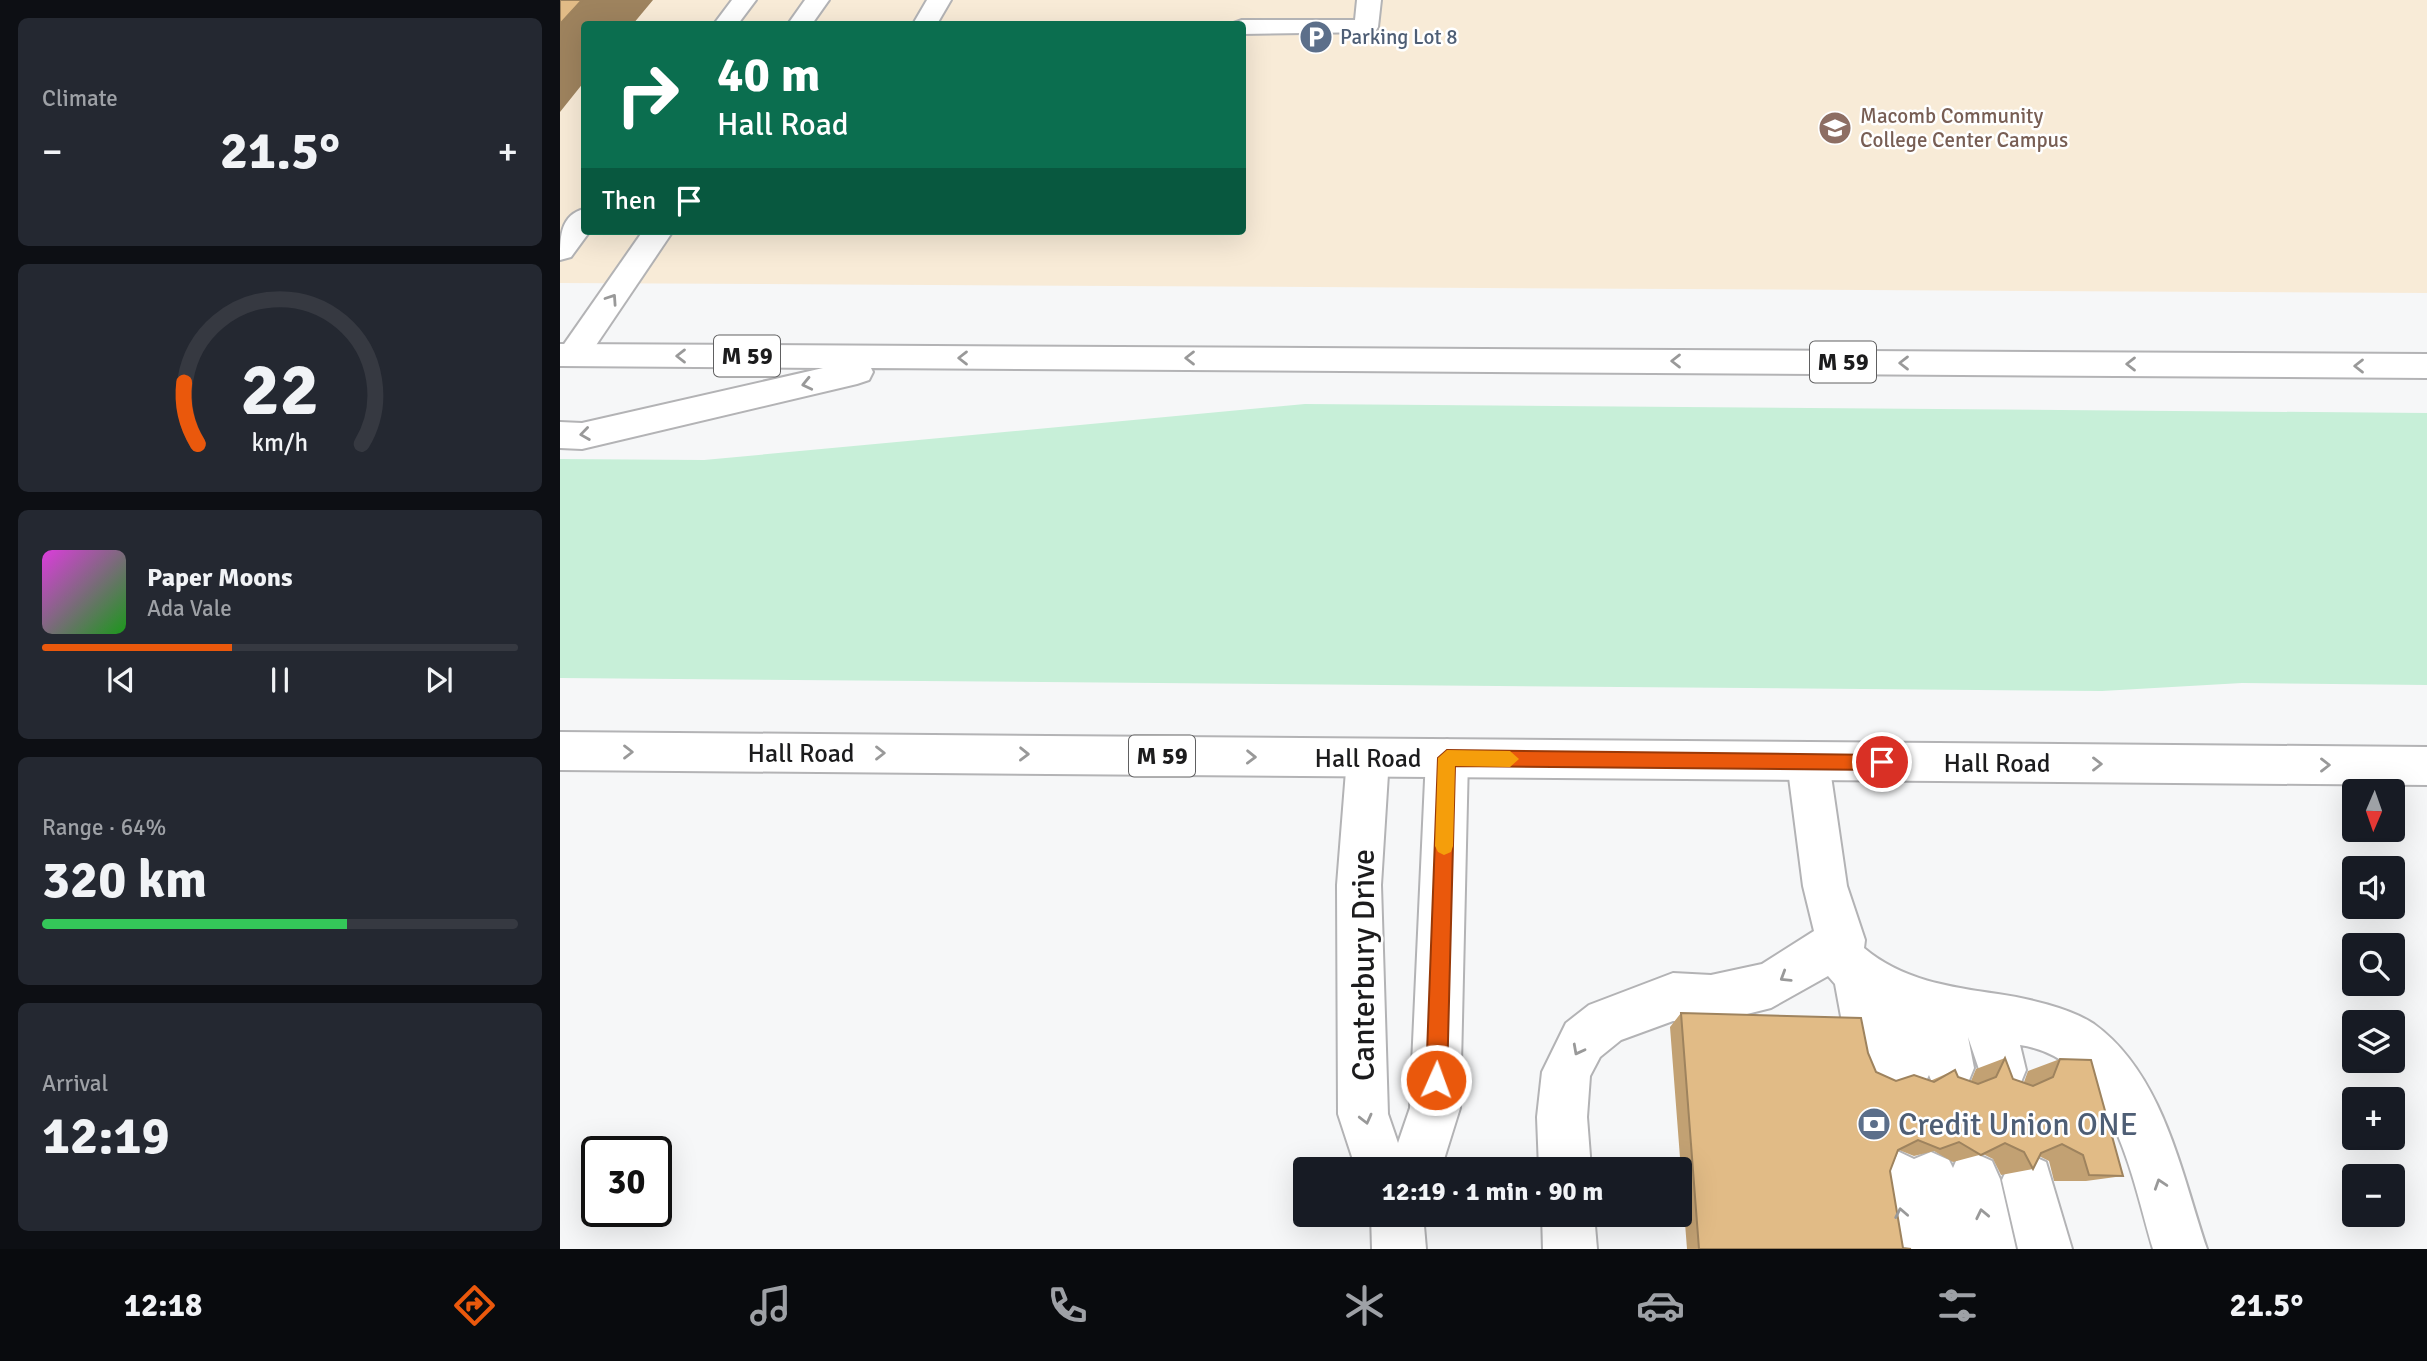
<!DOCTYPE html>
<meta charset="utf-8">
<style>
:root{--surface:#171b24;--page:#242831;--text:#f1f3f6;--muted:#9ea1a6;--line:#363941;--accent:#ea580c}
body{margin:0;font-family:Signika,sans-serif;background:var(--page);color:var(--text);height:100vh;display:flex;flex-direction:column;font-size:26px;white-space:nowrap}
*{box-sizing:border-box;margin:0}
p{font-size:23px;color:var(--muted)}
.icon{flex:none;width:38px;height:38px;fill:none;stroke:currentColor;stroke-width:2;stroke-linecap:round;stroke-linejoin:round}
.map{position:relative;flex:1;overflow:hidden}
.drawer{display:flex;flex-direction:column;gap:18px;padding:18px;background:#0d0f14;width:560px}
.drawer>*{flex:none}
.guide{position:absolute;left:21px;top:21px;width:665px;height:214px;border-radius:7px;box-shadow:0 7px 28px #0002;background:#0b6e4f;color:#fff;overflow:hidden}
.needle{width:46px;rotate:182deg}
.tools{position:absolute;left:1782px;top:779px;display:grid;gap:14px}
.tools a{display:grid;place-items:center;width:63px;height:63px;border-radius:7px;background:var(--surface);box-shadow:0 7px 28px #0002;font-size:35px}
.speed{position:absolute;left:21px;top:1136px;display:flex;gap:14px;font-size:35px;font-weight:700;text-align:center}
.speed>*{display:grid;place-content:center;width:91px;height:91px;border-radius:50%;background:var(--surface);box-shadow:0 7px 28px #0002;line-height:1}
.speed .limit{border:4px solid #111;border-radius:10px;background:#fff;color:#111}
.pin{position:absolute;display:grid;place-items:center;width:60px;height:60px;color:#fff;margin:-30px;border:4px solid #fff;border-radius:50%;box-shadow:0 2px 7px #0007}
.me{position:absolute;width:77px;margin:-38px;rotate:2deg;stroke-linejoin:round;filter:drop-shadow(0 0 5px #0008)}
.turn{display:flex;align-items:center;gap:24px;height:147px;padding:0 21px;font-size:32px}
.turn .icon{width:91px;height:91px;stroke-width:2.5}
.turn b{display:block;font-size:49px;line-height:60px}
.then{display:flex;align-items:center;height:66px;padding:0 21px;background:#0003;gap:14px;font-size:26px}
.big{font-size:52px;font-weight:700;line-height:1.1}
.drawer .card{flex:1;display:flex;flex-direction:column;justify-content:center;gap:10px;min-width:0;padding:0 24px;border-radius:10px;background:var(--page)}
.drawer .dial{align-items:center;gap:0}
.dial svg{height:182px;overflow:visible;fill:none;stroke:var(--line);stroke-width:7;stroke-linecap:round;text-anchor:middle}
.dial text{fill:var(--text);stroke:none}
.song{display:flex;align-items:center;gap:21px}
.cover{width:84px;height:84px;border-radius:10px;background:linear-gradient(135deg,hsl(300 70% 55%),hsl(120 70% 35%))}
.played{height:7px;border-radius:4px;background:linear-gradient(90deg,var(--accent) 40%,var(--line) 40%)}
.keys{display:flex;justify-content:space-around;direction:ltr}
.heat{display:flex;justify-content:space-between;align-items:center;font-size:38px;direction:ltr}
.charge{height:10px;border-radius:5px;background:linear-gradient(90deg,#34c759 64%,var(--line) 0)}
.trip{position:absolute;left:733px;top:1157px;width:399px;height:70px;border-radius:7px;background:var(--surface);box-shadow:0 7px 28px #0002;font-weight:700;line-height:70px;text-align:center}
.menu{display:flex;height:112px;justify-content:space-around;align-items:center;background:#090b0e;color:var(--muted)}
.menu .icon{width:49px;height:49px}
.menu .on{color:var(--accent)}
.menu b{font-size:32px;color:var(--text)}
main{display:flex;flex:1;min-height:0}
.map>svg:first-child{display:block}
</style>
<main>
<section class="drawer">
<div class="card"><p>Climate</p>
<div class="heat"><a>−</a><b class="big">21.5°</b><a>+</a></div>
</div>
<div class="card dial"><svg viewBox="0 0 100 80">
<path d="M14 69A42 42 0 1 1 86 69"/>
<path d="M14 69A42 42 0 0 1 8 42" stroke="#ea580c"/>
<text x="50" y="56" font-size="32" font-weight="700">22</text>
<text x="50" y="72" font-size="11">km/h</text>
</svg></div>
<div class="card">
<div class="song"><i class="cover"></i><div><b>Paper Moons</b><p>Ada Vale</p></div></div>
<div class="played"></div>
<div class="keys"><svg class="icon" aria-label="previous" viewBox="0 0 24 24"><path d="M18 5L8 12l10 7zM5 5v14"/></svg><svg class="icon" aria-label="pause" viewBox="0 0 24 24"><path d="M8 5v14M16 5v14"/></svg><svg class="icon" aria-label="next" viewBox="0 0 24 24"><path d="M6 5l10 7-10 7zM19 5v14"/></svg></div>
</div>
<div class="card"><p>Range · 64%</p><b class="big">320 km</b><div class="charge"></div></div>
<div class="card"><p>Arrival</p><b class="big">12:19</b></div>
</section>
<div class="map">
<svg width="1867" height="1249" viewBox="0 0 1867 1249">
<rect width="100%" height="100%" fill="#f6f7f8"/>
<path fill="#f8ebd7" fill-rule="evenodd" d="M0 0H1867V293L0 283ZM24 24H682V231H24Z"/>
<polygon fill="#c7efd8" points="745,404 1867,413 1867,685 1682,683 1542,691 0,678 0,459 144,460"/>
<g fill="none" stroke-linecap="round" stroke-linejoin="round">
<defs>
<g id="minor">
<polygon points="172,0 196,0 178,24 154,24"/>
<polygon points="245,0 269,0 252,24 228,24"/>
<polygon points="367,0 391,0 377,24 353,24"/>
<polygon points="797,0 821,0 818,27 815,32 682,34 682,24 671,24 682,20 795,20"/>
<path d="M24 209V231H30L11 257 0 260C0 238 0 215 24 209Z"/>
<polygon points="83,231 113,231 24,363 13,366 2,363 2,347"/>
<polygon points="808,739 823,745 829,758 821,885 828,1114 838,1143 850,1108 866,758 872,745 887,739 902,745 908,758 900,1108 881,1169 796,1169 778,1114 777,885 787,758 793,745"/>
<path d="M1248 743 1263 748 1269 762 1287 886 1305 940 1304 948C1342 980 1389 987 1438 994 1466 998 1510 1008 1534 1024 1603 1074 1621 1172 1647 1249H1593C1571 1175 1553 1059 1460 1045L1466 1070 1459 1087 1442 1094 1425 1087 1408 1037 1414 1068 1407 1085 1390 1092 1373 1085 1369 1075 1365 1083 1348 1090 1330 1083 1314 1089 1297 1082 1290 1065 1275 984 1268 976 1211 1008 1151 1023 1113 1021 1061 1040 1040 1057 1030 1076 1027 1117 1031 1169H979L977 1117 982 1072 1006 1023 1029 1005 1113 973 1151 975 1202 964 1254 931 1243 886 1227 762 1233 748Z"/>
<polygon points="1335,1150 1354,1159 1371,1152 1389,1160 1393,1168 1396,1161 1414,1153 1432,1161 1440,1179 1456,1249 1321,1249 1309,1176 1317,1158"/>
<polygon points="1468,1154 1486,1162 1512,1249 1458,1249 1442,1180 1450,1162"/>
<polygon points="811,1214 863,1214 866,1249 812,1249"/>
<polygon points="982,1214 1034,1214 1037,1249 983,1249"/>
</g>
<g id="highway">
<polygon points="0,344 1867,354 1867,378 311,368 313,372 309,380 297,384 22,449 0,448 0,422 22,423 263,368 0,366"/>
<polygon points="0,732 1867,747 1867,785 0,770"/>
</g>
</defs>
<use href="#minor" stroke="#b3b3b5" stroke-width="4"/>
<use href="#highway" stroke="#b3b3b5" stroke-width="4"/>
<use href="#minor" fill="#fff" fill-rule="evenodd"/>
<use href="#highway" fill="#fff" fill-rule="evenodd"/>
</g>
<polygon fill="#c2a173" points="1121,1013 1308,1053 1316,1072 1336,1081 1370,1081 1395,1070 1398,1077 1411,1081 1416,1069 1445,1058 1453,1079 1464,1082 1468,1071 1500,1059 1563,1176 1526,1181 1494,1181 1489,1161 1479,1156 1473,1169 1441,1175 1433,1159 1423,1154 1393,1162 1374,1151 1354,1156 1339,1150 1330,1171 1343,1248 1351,1249 1127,1249 1110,1027"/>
<polygon fill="#9e835e" points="22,0 93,0 73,24 24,24 24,82 0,112 0,24"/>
<g fill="#e1bb86" stroke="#9e835e" stroke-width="2">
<polygon points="0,0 22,0 0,24"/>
<polygon points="1121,1013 1301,1018 1308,1053 1316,1072 1336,1081 1354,1075 1374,1082 1395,1070 1398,1077 1418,1084 1436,1077 1445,1058 1453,1079 1473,1086 1493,1077 1500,1059 1531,1060 1563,1176 1529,1175 1523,1155 1502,1144 1481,1153 1473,1169 1464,1152 1445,1143 1421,1155 1399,1142 1380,1149 1358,1140 1338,1150 1330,1171 1343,1248 1351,1249 1139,1249"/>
</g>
<defs><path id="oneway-chevron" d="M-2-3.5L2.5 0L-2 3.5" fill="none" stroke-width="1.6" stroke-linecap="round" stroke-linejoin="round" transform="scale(1.75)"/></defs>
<g stroke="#999">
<use href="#oneway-chevron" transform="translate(52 299) rotate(-56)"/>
<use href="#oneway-chevron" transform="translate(121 356) rotate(-180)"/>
<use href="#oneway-chevron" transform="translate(403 358) rotate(-180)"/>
<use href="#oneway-chevron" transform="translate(630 358) rotate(-180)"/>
<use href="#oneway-chevron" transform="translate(1116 361) rotate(-180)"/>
<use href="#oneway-chevron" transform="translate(1344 363) rotate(-180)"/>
<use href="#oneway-chevron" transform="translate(1571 364) rotate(-180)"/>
<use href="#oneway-chevron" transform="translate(1799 366) rotate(-180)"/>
<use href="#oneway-chevron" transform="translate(247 384) rotate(167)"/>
<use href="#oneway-chevron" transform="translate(25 434) rotate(172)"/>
<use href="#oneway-chevron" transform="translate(68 752)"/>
<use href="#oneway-chevron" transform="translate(320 753)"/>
<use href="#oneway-chevron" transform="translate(464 754) rotate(1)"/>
<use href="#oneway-chevron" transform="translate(691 757) rotate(1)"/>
<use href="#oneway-chevron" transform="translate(1537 764)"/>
<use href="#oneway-chevron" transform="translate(1765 765)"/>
<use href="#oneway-chevron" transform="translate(1225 977) rotate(148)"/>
<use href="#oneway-chevron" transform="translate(1018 1050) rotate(118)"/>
<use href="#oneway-chevron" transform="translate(806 1119) rotate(76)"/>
<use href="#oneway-chevron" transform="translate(1600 1184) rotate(-108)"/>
<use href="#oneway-chevron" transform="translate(1341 1213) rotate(-101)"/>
<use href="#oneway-chevron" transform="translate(1422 1214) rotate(-102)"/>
</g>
<polygon fill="#ea580c" stroke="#983908" stroke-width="2" points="887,750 1322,755 1330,762 1322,770 895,766 887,1080 884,1088 876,1091 869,1088 866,1080 878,758"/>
<polygon fill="#f59e0b" points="887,750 950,751 959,759 950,767 895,766 893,846 891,852 884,855 878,852 875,846 878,758"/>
<defs>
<symbol id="parking-disc" viewBox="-11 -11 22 22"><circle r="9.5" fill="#5c6f8a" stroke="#fff"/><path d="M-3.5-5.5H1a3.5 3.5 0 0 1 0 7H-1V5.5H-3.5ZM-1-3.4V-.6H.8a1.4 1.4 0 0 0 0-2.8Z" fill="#fff"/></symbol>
<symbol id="university-disc" viewBox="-11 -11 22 22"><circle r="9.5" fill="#8d6e63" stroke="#fff"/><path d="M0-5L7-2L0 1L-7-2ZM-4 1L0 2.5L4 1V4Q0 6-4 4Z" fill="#fff"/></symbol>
<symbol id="bank-disc" viewBox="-11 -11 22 22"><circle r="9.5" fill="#5c6f8a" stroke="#fff"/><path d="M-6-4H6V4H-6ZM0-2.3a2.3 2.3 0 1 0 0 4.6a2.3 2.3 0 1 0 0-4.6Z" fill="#fff"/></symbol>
</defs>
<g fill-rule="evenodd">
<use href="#parking-disc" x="737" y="18" width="38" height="38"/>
<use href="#university-disc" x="1256" y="109" width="38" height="38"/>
<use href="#bank-disc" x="1295" y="1105" width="38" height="38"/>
</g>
<g text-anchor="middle" stroke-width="5" stroke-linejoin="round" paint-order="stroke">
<g font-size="21" fill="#4e5e75" stroke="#fff" text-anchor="start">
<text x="780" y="44">Parking Lot 8</text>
</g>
<g font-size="21" fill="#785e54" stroke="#fff" text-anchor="start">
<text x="1300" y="123">Macomb Community<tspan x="1300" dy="24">College Center Campus</tspan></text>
</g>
<g fill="#fff" stroke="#606061" stroke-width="2">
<rect x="154" y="335.5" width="66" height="41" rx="5"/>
<rect x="1250" y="341.5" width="66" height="41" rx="5"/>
<rect x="569" y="735.5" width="66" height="41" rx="5"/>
</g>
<g font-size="24" font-weight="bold" fill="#1c1c1d">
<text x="187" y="364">M 59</text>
<text x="1283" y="370">M 59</text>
<text x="602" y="764">M 59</text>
</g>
<g font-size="26" fill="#1c1c1d" stroke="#fff">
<text x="241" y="762">Hall Road</text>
<text x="808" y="767">Hall Road</text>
<text x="1437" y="772">Hall Road</text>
</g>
<g font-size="32" fill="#1c1c1d" stroke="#fff">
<text transform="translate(803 965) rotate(-90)" y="11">Canterbury Drive</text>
</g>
<g font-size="32" fill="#4e5e75" stroke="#fff" text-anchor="start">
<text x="1338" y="1135">Credit Union ONE</text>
</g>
</g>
</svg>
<div class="tools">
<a><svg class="needle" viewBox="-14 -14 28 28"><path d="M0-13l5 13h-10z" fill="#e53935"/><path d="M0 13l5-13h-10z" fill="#9ea1a6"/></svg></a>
<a><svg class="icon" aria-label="sound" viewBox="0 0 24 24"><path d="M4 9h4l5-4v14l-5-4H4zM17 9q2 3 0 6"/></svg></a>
<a><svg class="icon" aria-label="search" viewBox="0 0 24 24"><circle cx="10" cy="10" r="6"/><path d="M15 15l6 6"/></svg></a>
<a><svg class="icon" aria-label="layers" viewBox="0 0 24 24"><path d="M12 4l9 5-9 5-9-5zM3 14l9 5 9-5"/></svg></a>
<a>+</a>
<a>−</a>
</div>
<div class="speed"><div class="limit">30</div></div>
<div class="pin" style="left:1322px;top:762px;background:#d93025"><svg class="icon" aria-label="arrive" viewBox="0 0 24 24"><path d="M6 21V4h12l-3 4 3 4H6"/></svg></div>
<svg class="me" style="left:876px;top:1080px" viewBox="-20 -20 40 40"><circle r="17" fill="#ea580c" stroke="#fff" stroke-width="3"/><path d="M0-11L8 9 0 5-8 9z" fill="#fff"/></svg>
<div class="trip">12:19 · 1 min · 90 m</div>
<div class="guide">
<div class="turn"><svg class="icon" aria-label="right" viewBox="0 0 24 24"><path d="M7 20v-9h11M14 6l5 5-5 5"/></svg><div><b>40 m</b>Hall Road</div></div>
<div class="then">Then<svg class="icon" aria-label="arrive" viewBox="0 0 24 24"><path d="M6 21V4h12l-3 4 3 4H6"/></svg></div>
</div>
</div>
</main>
<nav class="menu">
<b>12:18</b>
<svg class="icon on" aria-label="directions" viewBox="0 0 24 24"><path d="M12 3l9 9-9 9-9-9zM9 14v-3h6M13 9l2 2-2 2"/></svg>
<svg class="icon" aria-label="music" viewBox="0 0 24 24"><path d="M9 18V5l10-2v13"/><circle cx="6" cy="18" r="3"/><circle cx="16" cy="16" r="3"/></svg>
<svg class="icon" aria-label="phone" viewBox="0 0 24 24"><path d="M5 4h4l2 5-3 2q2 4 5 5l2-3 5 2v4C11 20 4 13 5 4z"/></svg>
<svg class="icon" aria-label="climate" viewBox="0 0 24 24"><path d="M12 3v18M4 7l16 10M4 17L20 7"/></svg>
<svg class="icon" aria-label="car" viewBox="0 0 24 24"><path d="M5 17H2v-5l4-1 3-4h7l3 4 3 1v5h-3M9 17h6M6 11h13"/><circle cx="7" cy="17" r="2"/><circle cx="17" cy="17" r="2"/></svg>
<svg class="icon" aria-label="filters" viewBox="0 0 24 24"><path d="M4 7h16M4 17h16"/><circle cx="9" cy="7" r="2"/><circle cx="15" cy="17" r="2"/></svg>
<b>21.5°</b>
</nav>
